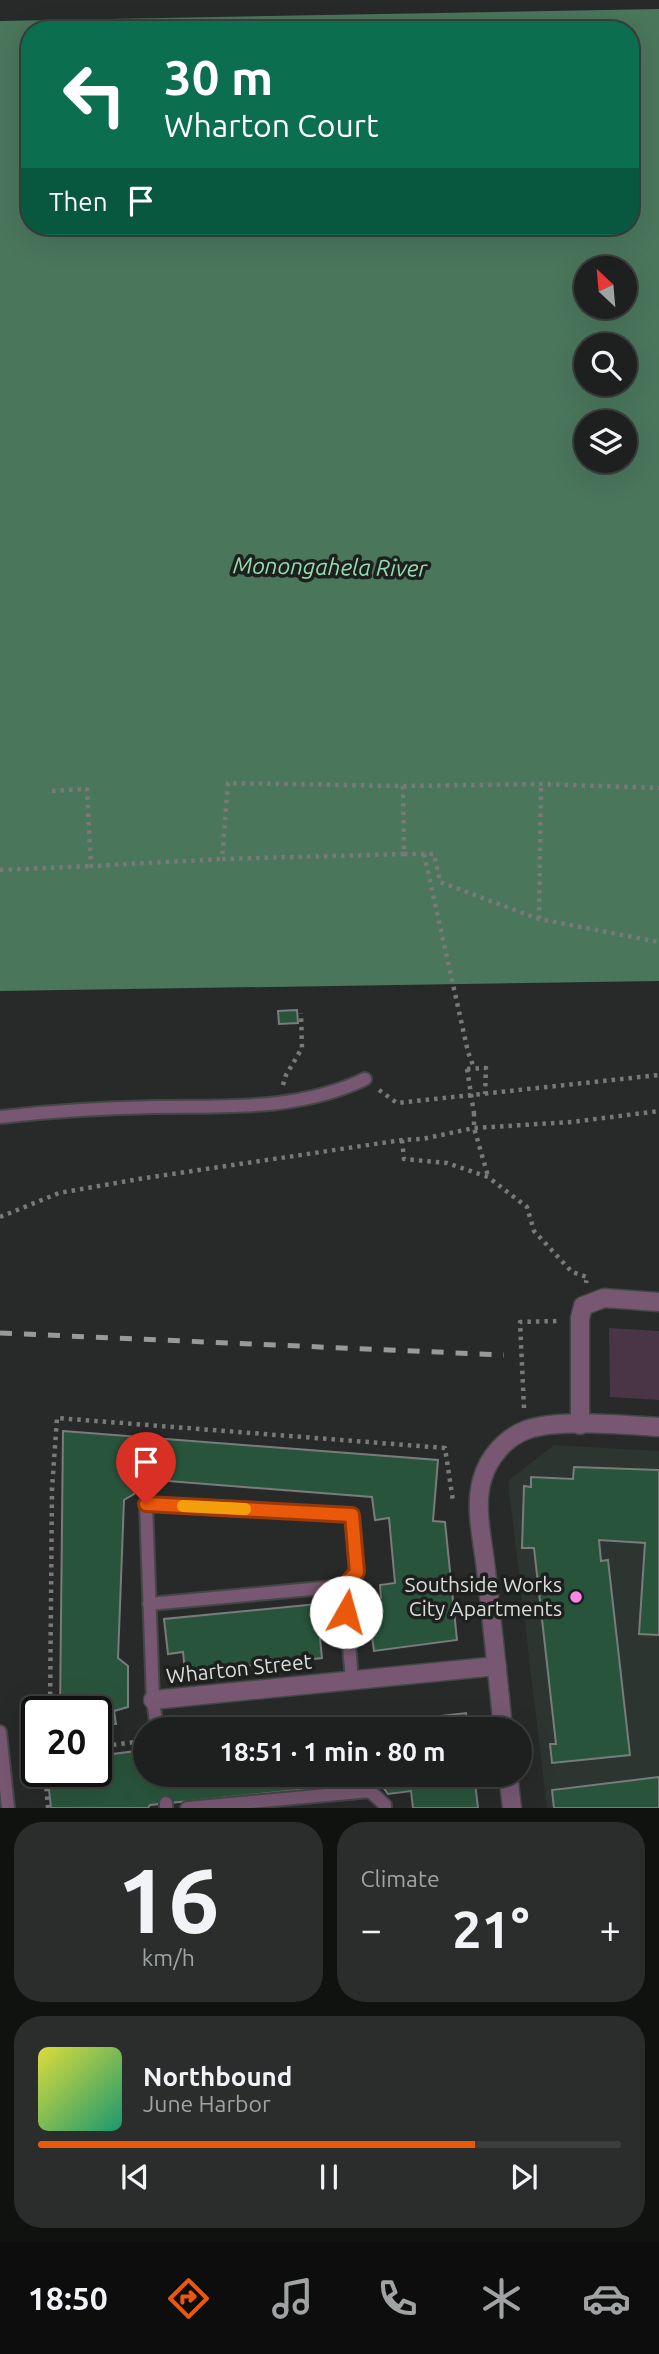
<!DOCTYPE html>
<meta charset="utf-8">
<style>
:root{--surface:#1d201e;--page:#2a2d2b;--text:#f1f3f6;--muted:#a0a3a4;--line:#3b3e3c;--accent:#ea580c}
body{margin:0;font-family:Ubuntu,sans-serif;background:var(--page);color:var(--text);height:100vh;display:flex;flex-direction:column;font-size:26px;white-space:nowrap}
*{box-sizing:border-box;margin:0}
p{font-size:23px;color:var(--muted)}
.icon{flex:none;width:38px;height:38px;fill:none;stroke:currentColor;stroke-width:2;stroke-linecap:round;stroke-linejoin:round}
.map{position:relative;height:1808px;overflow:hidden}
.side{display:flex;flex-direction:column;gap:14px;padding:14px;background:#101210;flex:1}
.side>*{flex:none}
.hud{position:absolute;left:21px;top:21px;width:618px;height:214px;border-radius:28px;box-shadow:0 7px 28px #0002,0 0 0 2px var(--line);background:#0b6e4f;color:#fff;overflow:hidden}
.needle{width:46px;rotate:334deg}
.fabs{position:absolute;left:574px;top:256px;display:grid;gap:14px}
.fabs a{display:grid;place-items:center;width:63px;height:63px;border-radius:50%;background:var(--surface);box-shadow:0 7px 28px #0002,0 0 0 2px var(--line);font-size:35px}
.speed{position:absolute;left:21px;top:1696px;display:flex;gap:14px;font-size:35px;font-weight:700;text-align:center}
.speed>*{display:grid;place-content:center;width:91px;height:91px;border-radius:50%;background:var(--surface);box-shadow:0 7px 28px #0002,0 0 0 2px var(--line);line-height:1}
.speed .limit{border:4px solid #111;border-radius:10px;background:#fff;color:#111}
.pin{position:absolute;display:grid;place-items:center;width:60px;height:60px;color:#fff;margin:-72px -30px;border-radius:50% 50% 50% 0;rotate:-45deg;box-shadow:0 0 7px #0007}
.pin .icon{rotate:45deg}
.me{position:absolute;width:77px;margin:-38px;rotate:7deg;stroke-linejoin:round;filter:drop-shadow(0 0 5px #0008)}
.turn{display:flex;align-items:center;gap:24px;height:147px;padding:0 28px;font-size:32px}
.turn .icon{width:91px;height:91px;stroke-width:2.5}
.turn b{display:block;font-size:49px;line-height:60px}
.then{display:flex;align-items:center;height:66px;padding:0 28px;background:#0003;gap:14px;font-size:26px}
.big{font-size:52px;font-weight:700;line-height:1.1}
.side .widget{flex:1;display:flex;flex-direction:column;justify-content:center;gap:10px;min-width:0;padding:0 24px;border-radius:28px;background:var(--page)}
.side .dial{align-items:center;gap:0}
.dial b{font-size:91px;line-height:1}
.song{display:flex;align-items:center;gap:21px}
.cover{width:84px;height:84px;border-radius:10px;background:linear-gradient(135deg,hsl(60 70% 55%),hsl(160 70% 35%))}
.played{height:7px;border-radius:4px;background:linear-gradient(90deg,var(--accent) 75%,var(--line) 75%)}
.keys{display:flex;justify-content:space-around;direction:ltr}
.heat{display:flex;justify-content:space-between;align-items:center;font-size:38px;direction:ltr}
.side .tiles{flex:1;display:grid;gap:14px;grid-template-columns:1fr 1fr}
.widget:last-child{grid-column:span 2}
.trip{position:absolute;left:133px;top:1717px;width:399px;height:70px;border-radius:35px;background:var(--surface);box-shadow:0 7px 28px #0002,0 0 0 2px var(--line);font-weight:700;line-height:70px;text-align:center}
.menu{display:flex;height:112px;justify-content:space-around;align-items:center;background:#0c0d0c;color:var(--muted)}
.menu .icon{width:49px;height:49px}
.menu .selected{color:var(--accent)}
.menu b{font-size:32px;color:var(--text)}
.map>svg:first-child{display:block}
</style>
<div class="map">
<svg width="659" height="1808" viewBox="0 0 659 1808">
<rect width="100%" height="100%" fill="#272a28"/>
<polygon fill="#2d3530" points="554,1445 659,1451 659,1808 547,1808 508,1481"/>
<polygon fill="#4a3546" points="609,1328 659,1331 659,1400 610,1397"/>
<path fill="#4a765c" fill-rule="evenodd" d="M659 9V981L0 991V21ZM30 30H630V226H30ZM586 268H625V306H586ZM586 345H625V383H586ZM586 422H625V460H586Z"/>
<g fill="#29543c" stroke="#797c7a" stroke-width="2">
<polygon points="297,1010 298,1023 279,1024 278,1011"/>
<polygon points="63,1431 438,1460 433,1521 445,1522 457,1640 374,1651 367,1600 381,1598 380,1585 395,1583 389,1518 375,1520 372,1497 143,1479 134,1494 124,1500 118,1658 128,1666 128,1707 114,1711 116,1724 96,1723 96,1712 60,1712"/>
<polygon points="574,1467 659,1470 659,1635 639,1634 645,1543 599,1540 601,1561 608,1560 630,1755 552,1763 550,1744 556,1744 534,1548 522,1548 524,1486 531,1487 531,1477 573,1479"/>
<polygon points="327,1603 330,1637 320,1638 322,1658 185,1672 183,1652 168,1654 164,1619"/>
<polygon points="466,1713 468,1729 326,1729"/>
<polygon points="145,1750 145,1774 474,1774 478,1808 413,1808 411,1791 388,1794 379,1782 150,1805 148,1808 51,1808 47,1771 96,1771 96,1756"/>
<polygon points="659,1777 659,1808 554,1808 552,1790"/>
</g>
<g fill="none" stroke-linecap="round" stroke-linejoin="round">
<defs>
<g id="service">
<path d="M0 1117C51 1111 103 1108 155 1107 226 1106 298 1111 365 1079"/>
<polyline points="149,1604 344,1586"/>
<polyline points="157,1729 153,1700 146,1504 352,1515 357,1572 344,1586 352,1680"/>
<polyline points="0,1732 8,1808"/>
<polyline points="166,1803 166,1808"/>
<polyline points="187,1808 370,1791 385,1805 385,1808"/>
</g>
<g id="minor">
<polyline points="580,1425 580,1318 583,1306 604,1298 659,1302"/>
<polyline points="153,1700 497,1666"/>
<path d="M503 1729C498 1676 492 1623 486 1570 483 1541 474 1508 482 1480 488 1458 505 1438 526 1430 557 1418 625 1425 659 1427"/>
<polyline points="508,1774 512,1808"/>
</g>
</defs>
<use href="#service" stroke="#444745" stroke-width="16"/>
<use href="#minor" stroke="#444745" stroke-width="21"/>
<g stroke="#787a79" stroke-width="4.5" stroke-dasharray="3.5 5" stroke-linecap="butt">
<polyline points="403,786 404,854 434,854 440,882 539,919 659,942"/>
<polyline points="52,791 87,789 91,866 222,859"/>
<polyline points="404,854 222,859 228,783 403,786 541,784 659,788"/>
<polyline points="424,854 468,1052 474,1068"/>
<polyline points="0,870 91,866"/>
<polyline points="539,919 541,784"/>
<polyline points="467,1069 486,1068 485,1094"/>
<polyline points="283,1085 286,1075 302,1048 301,1013"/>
<polyline points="379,1090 397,1103 659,1075"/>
<polyline points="474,1113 474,1128 488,1176"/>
<polyline points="402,1140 404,1159 447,1163 488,1177 527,1207 534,1231 572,1272 587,1277 586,1283"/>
<polyline points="0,1217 59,1193 139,1179 402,1140 422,1139 474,1128 572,1122 659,1111"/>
<polyline points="524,1408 520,1322 558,1321"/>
<polyline points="50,1712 52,1489 57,1418 445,1448 453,1501"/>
<polyline points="96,1747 143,1741"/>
<polyline points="45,1771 48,1808"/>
</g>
<use href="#service" stroke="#775771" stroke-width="12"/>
<use href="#minor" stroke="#775771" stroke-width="18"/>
<polyline stroke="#989a99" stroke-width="5" stroke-dasharray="12 12" stroke-linecap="butt" points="0,1333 504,1355"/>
<polyline stroke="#787a79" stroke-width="4.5" stroke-dasharray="3.5 5" stroke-linecap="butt" points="467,1069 474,1113"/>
</g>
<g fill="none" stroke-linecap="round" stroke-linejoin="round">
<defs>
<polyline id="route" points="146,1504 352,1515 357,1572 344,1586 346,1612"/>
</defs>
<use href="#route" stroke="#983908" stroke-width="18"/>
<use href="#route" stroke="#ea580c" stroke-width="12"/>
<polyline stroke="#f59e0b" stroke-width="12" points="183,1506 245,1509"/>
</g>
<circle fill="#f987e8" stroke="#1e201e" stroke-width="2.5" cx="576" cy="1597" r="7"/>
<g text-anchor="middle" stroke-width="7" stroke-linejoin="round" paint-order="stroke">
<g font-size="21" fill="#dbdddc" stroke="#1e201e" text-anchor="end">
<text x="562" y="1592">Southside Works<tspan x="562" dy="24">City Apartments</tspan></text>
</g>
<g font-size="21" fill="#dbdddc" stroke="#1e201e">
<text transform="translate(239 1669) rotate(-6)" y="7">Wharton Street</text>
</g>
<g font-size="23" font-style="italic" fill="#94dbb0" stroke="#1e201e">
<text transform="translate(330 567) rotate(1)" y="8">Monongahela River</text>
</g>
</g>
</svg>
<div class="fabs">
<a><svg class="needle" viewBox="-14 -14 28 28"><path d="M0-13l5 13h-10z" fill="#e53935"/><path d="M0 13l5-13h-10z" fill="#a0a3a4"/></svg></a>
<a><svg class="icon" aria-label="search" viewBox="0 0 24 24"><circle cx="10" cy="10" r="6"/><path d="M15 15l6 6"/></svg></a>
<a><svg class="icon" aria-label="layers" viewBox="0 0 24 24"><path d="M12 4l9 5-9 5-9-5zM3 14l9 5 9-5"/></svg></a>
</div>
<div class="speed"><div class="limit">20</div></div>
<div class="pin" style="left:146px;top:1504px;background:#d93025"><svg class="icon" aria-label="arrive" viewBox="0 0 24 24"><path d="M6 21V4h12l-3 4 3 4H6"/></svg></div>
<svg class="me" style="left:346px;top:1612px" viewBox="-20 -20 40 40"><circle r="19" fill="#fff"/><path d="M0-13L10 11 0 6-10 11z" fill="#ea580c"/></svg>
<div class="trip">18:51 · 1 min · 80 m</div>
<div class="hud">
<div class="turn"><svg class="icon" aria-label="left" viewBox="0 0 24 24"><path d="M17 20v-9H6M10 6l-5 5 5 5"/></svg><div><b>30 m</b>Wharton Court</div></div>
<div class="then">Then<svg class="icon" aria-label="arrive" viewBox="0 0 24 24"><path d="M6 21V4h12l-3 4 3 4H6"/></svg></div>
</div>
</div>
<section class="side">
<div class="tiles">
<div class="widget dial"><b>16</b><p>km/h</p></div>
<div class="widget"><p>Climate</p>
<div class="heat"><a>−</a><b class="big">21°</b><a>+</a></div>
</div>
<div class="widget">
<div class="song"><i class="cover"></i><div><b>Northbound</b><p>June Harbor</p></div></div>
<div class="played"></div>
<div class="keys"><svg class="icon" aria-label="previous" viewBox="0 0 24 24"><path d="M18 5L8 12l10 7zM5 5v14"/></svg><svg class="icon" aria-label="pause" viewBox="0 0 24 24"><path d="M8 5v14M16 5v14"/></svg><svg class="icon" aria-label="next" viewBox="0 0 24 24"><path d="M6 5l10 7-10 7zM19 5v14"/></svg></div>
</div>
</div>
</section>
<nav class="menu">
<b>18:50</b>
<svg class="icon selected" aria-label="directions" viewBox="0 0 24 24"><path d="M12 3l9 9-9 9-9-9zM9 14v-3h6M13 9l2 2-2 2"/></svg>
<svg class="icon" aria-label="music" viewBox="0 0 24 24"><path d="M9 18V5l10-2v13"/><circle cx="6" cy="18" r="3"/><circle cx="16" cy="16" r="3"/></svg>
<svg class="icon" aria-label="phone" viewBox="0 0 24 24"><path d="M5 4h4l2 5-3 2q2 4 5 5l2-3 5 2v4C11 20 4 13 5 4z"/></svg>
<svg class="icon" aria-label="climate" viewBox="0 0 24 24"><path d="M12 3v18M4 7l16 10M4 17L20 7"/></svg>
<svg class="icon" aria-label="car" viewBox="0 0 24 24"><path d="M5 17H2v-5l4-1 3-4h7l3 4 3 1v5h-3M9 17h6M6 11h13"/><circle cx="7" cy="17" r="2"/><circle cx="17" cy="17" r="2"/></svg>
</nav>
